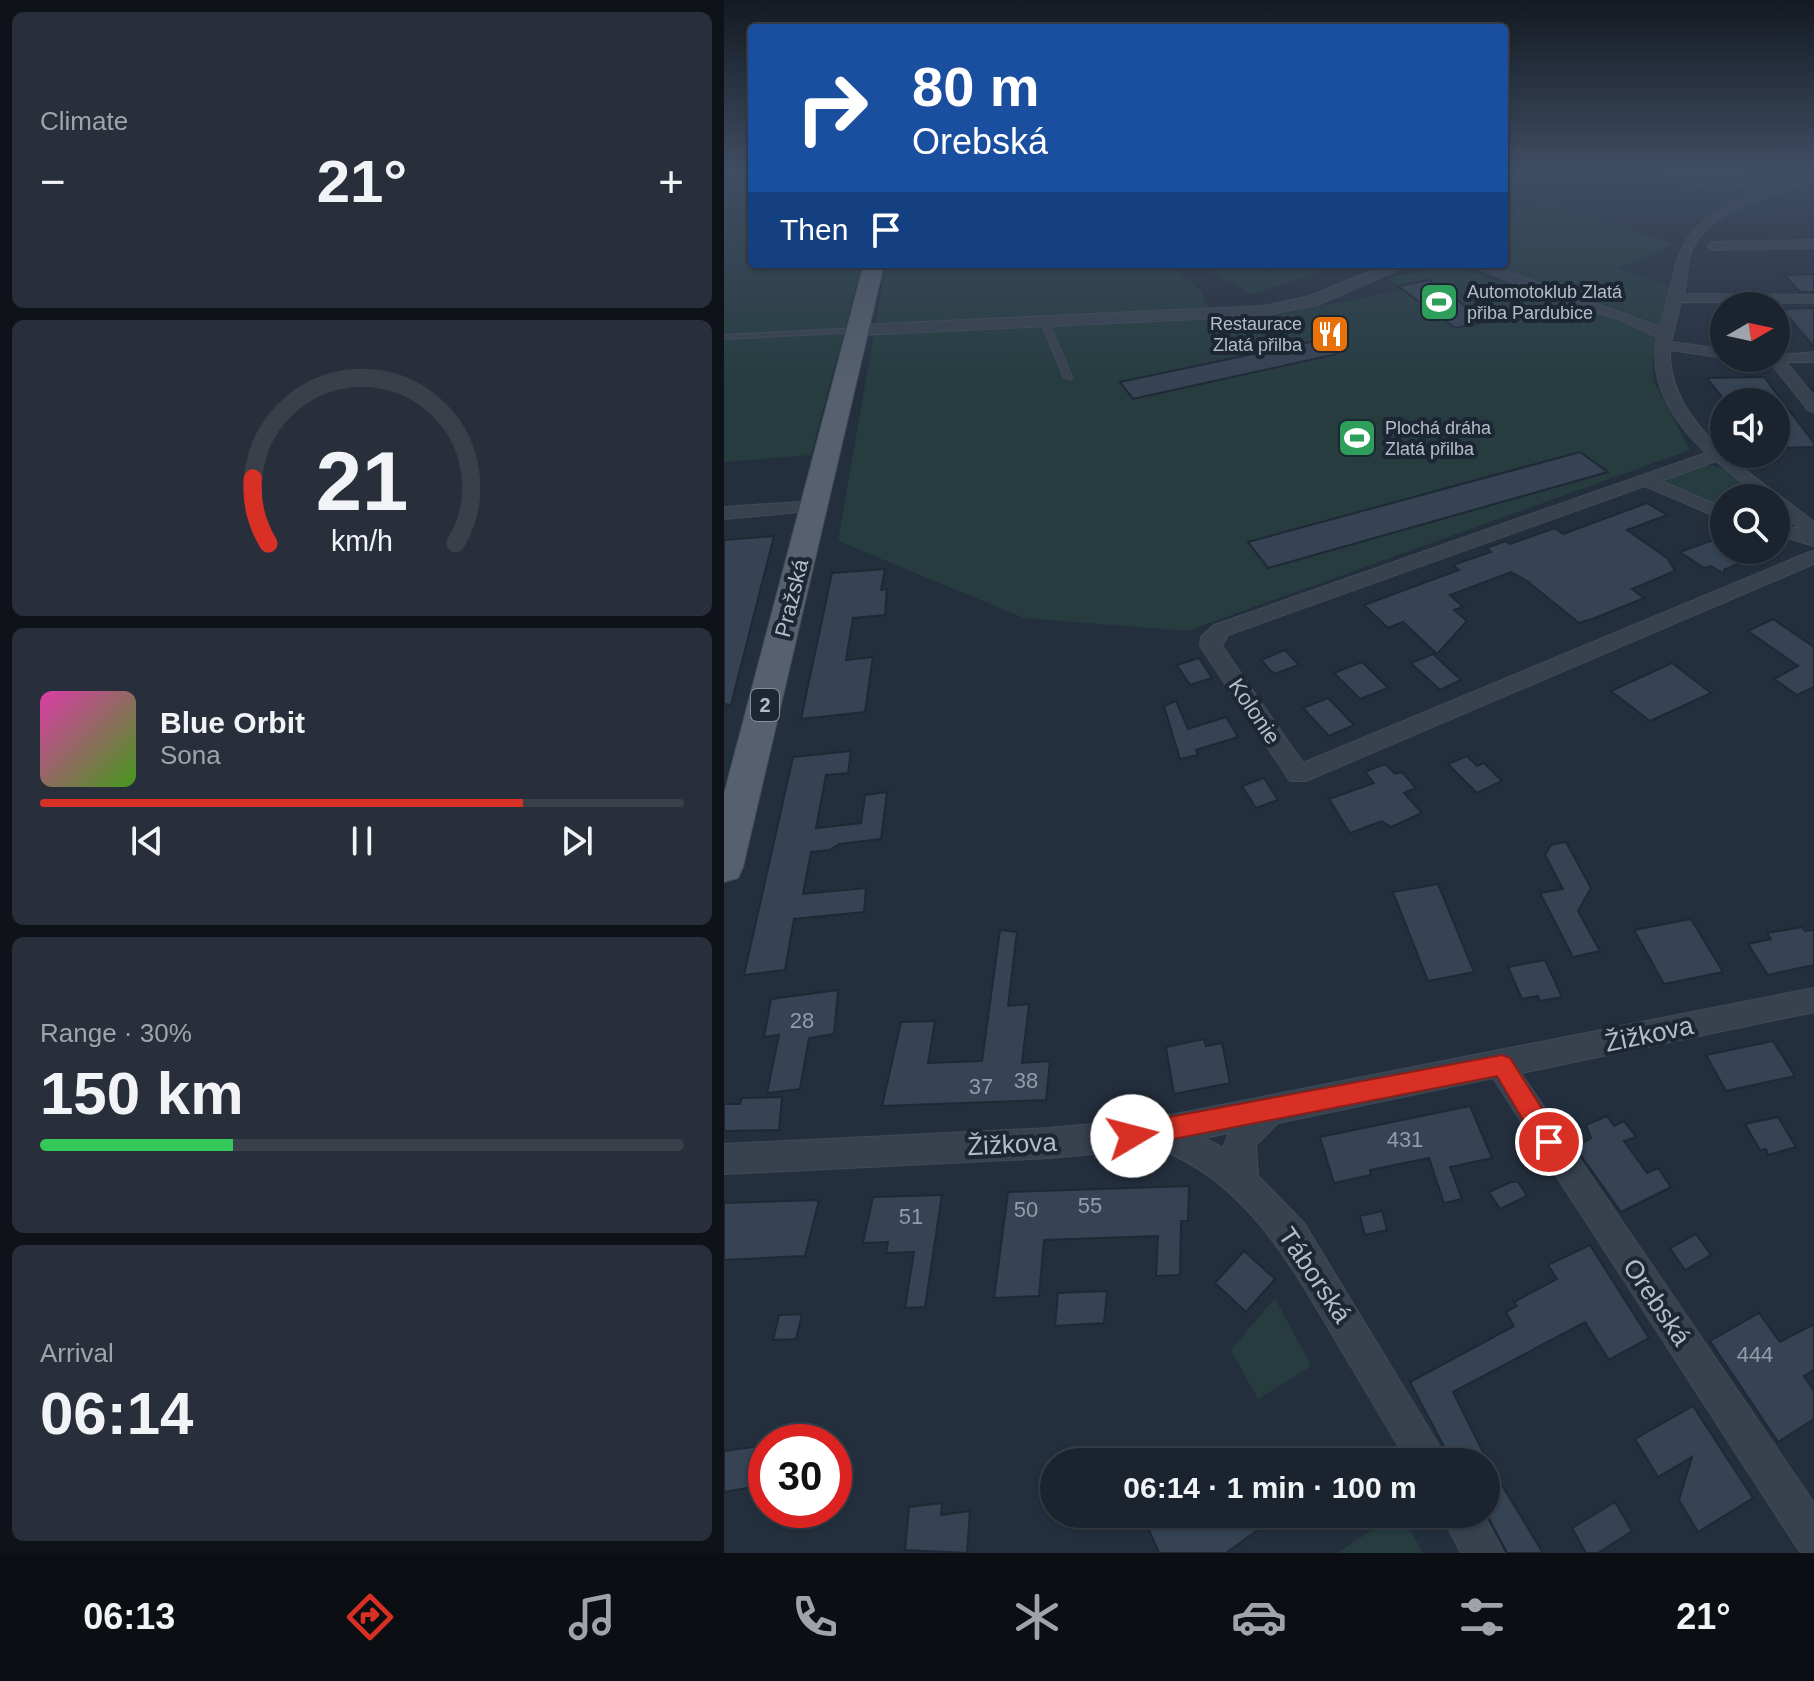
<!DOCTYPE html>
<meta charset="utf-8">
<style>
:root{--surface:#1b232e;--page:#282f3a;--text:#f1f3f6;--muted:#a0a4aa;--line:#39404a;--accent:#d93025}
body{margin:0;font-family:Arial,sans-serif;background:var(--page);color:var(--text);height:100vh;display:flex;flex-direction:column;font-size:30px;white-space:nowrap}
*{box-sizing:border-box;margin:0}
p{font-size:26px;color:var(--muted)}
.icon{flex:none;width:44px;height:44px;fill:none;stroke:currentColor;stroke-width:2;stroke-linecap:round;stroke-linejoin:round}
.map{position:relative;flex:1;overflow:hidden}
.panel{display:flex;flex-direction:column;gap:12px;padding:12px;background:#0f1319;width:724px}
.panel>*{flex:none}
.banner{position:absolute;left:24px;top:24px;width:760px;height:244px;border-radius:8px;box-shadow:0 2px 6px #0004,0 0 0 2px var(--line);background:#1a4fa0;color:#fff;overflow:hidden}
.needle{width:52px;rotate:81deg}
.buttons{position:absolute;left:986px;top:292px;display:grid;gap:16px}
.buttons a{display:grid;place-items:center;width:80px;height:80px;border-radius:50%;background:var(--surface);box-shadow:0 2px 6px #0004,0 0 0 2px var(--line);font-size:40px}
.speed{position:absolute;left:24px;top:1424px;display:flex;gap:16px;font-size:40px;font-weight:700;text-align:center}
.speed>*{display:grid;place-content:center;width:104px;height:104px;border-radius:50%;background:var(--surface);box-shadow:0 2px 6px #0004,0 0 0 2px var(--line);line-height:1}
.speed .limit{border:12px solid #d22;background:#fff;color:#111}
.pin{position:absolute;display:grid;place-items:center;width:68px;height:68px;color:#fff;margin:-34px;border:4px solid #fff;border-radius:50%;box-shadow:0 2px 8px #0007}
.me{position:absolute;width:88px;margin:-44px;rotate:82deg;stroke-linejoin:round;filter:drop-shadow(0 0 6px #0008)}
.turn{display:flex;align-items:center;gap:28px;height:168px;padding:0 32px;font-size:36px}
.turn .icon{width:104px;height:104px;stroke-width:2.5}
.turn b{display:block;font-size:56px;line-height:68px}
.then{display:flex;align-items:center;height:76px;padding:0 32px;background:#0003;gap:16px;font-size:30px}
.big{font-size:60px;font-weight:700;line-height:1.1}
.panel .widget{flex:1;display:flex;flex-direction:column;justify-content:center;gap:12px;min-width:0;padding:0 28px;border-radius:12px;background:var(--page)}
.panel .dial{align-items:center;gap:0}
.dial svg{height:208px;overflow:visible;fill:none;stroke:var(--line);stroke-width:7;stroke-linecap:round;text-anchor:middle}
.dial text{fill:var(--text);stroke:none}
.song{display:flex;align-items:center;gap:24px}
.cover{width:96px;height:96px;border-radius:12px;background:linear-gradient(135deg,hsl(320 70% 55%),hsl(100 70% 35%))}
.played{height:8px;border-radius:4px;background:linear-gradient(90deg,var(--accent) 75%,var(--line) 75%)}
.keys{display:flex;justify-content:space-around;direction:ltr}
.heat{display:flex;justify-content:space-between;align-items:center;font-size:44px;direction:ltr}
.charge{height:12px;border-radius:6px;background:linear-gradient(90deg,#34c759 30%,var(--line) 0)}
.trip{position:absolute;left:316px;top:1448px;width:460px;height:80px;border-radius:40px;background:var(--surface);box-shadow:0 2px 6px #0004,0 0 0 2px var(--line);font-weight:700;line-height:80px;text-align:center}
.tabs{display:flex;height:128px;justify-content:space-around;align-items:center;background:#0b0e12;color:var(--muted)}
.tabs .icon{width:56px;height:56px}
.tabs .current{color:var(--accent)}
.tabs b{font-size:36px;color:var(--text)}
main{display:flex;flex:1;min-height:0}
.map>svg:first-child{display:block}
</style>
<main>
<section class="panel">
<div class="widget"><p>Climate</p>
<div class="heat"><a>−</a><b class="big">21°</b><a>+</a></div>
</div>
<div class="widget dial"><svg viewBox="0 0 100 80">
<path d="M14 69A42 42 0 1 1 86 69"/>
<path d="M14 69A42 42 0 0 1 8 44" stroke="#d93025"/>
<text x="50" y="56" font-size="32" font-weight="700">21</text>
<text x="50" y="72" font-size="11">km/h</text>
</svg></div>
<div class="widget">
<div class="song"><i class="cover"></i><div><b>Blue Orbit</b><p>Sona</p></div></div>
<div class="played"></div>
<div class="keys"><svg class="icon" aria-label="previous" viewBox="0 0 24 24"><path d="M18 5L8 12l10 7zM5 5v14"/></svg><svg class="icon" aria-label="pause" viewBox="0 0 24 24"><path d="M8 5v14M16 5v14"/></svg><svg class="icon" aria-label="next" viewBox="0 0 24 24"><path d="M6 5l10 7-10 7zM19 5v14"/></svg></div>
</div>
<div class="widget"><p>Range · 30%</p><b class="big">150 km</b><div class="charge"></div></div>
<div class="widget"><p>Arrival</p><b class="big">06:14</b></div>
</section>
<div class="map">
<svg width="1090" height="1553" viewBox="0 0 1090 1553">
<rect width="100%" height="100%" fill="#242f3e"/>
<g fill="#263c3f">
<polygon points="0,169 28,169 28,264 138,264 87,455 0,462"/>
<path d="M822 202 949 244 894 269 949 287 928 362 929 380 966 450 463 631 300 618 114 541 162 264H445L477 291 484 308 513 323 678 290 665 279 667 277C716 267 729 260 776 283L772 284 779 289 798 285 757 264H780V218Z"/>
<polygon points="473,264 622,264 528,294"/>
<polygon points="981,464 1001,469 1038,498 1000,498 1000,507 940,482 940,479"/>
<polygon points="551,1298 587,1366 534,1399 507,1350"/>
<polygon points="671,1514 677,1514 699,1553 614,1553"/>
</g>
<g fill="#364354" stroke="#1f2835" stroke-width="2">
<polygon points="932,169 991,169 1017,191 987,194 980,186 970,194"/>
<polygon points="1090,274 1090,292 1076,292 1060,275"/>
<polygon points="705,280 729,297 763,322 731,328 674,286"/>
<polygon points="1090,308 1090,347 1058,309"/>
<polygon points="610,337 613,354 409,399 396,382"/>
<polygon points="1040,377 1090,443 1090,447 1052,448 1052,402 1002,402 983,378"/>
<polygon points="856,452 884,472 544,568 524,542"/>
<polygon points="923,503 943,515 903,530 943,558 951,571 908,589 920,598 871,618 855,623 803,581 787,572 726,595 739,607 730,610 743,621 713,654 679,622 664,628 640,605 735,570 729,565 767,552 762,548 782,541 786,544 831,528 839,534"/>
<polygon points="50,536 7,705 0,704 0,540"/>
<polygon points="1000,536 1000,550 1047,550 1000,570 1000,574 987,566 980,568 956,552"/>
<polygon points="161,569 157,590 163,589 161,615 129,618 122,660 149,657 141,712 77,719 108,573"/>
<polygon points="1049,619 1090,647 1090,687 1073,695 1050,679 1074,666 1024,631"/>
<polygon points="561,650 575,665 550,674 537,660"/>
<polygon points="709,654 737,680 716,690 687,663"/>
<polygon points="475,658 488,678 466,685 453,665"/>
<polygon points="638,662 664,688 636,699 610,673"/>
<polygon points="948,663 987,693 926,721 887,691"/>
<polygon points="604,698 630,725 605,736 579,708"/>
<polygon points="452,701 464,729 502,717 514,737 472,750 474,755 456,759 440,706"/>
<polygon points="127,751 124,773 102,775 92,828 137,823 141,795 163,792 157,839 115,844 106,850 87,852 79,894 142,888 140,912 70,919 61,970 20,975 69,757"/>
<polygon points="743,756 753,766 760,763 778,781 753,793 724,764"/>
<polygon points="661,764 671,774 678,772 692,788 680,793 698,813 667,827 658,821 626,833 605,799 650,783 641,772"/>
<polygon points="540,778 554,800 532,808 518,786"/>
<polygon points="842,842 867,888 854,911 876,951 849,957 816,893 839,889 821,855 827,845"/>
<polygon points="714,884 750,972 704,981 669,892"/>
<polygon points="967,919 999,972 940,984 910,930"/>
<polygon points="1078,927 1081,931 1090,930 1090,965 1044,975 1024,944 1047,939 1043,933"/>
<polygon points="276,930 293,932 284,1006 305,1004 298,1063 326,1061 322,1100 158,1106 177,1022 211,1021 204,1063 258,1061"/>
<polygon points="821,960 838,997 816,1001 814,996 798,999 784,967"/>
<polygon points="114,990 110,1034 85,1038 76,1089 43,1093 55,1035 40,1037 47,999"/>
<polygon points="480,1039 482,1046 498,1043 506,1083 450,1094 442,1047"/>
<polygon points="1049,1041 1071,1076 1002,1091 982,1055"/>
<polygon points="58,1097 55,1130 0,1131 0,1104 16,1104 18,1098"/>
<polygon points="746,1106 768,1158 726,1167 738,1199 720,1203 705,1158 646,1170 647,1175 610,1183 596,1137"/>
<polygon points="883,1116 890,1126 900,1121 912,1137 900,1141 923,1173 934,1168 947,1187 897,1212 851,1147 867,1138 862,1125"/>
<polygon points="1054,1117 1072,1147 1044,1155 1042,1149 1036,1150 1021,1124"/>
<polygon points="787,1182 794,1182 803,1196 776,1209 765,1192"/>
<polygon points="465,1186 464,1221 457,1221 456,1275 432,1276 434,1236 320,1240 315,1296 270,1298 284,1192"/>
<polygon points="218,1195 201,1307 181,1308 190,1252 162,1253 164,1242 139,1243 149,1197"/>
<polygon points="95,1200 81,1256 0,1260 0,1203"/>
<polygon points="658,1211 663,1230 641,1235 636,1216"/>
<polygon points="972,1234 987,1255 961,1270 946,1248"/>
<polygon points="866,1245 925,1338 885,1360 861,1322 729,1392 764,1462 819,1553 783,1553 762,1513 762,1462 728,1462 686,1382 790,1326 782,1312 793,1306 790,1302 833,1279 824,1265"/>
<polygon points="520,1251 551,1279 522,1312 491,1283"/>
<polygon points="383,1291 380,1323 331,1326 334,1293"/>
<polygon points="1035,1313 1056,1342 1090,1324 1090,1370 1080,1376 1090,1391 1090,1419 1054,1442 986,1341"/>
<polygon points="78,1314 72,1339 49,1340 55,1315"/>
<polygon points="969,1406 1029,1498 974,1532 955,1500 968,1457 934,1477 911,1439"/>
<polygon points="35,1446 29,1487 0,1492 0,1451"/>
<polygon points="891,1502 908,1531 874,1553 862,1553 848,1528"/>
<polygon points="218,1503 217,1515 246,1511 243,1553 181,1550 185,1507"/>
<polygon points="418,1514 556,1514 502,1553 435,1553"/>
</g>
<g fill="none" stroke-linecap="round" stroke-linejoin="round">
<defs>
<g id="service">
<polygon points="318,321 325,323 348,377 347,379 340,377 317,323"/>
<polygon points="135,328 138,328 138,332 0,339 0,335"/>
</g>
<g id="minor">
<path d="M994 169H1007L1036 191 1090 174V181C1056 191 987 211 970 245 962 259 964 278 960 294L1090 295V303L957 302 947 342 1000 349 1002 358 946 350C943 428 1037 479 1090 522V546L1052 534V522L1077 530 1052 509V498H1038L992 461 937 481 1000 508V520L921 486 504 635 498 646 579 763 1083 553 1090 551V564L582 781H566L476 646 477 637 490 625 982 453C949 421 924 384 933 337L898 320 830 300 744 264H763L936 327C957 254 948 227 1027 195Z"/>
<polygon points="1090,240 1090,248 989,250 983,246 989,242"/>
<polygon points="1090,352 1090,362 1062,362 1090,396 1090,412 1084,410 1046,362 1033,363 1025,358"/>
<polygon points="90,501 99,506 96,510 0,519 0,507"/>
<path d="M1090 988V1012L797 1073 1090 1503V1553L1076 1552 769 1078 554 1123 532 1145 534 1176 580 1223 725 1462H684C659 1420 634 1378 609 1336 565 1261 519 1179 432 1148L326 1158 0 1174V1144L326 1128 431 1118ZM505 1133 499 1148 481 1138Z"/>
<polygon points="717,1514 759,1514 780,1553 737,1553"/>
</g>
<polygon id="tertiary" points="664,264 687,264 594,305 539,316 135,335 126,330 135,325 539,306 583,297"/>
<polygon id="primary" points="140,264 160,264 19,867 14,878 0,882 0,794"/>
</defs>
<use href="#service" stroke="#414a57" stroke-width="2"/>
<use href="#minor" stroke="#414a57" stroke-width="2"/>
<use href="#tertiary" stroke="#414a57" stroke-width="2"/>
<use href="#primary" stroke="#414a57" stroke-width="2"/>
<use href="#service" fill="#38414e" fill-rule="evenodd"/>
<use href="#minor" fill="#38414e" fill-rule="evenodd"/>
<use href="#tertiary" fill="#38414e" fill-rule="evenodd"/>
<use href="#primary" fill="#56606e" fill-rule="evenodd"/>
</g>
<linearGradient id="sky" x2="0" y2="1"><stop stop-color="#141a22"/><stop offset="0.44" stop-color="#3f4d63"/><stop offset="1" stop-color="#3f4d63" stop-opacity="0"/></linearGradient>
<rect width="1090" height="387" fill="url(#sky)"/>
<polygon fill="#d93025" stroke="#8d1f18" stroke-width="2" points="778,1055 786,1058 834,1134 837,1142 834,1150 825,1153 817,1150 773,1076 408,1147 400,1144 396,1136 400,1128 408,1124"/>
<defs>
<symbol id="stadium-square" viewBox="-11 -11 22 22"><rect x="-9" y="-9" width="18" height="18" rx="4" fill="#2e9e5b" stroke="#1d2633"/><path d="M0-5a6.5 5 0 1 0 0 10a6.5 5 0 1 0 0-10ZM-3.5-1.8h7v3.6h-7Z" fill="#fff"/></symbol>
<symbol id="restaurant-square" viewBox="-11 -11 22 22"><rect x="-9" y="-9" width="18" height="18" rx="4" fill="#e8710a" stroke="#1d2633"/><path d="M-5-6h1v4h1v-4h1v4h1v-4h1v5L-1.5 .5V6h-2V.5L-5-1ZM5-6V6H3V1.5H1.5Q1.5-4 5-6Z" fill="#fff"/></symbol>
</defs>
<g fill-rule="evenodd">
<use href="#stadium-square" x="693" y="280" width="44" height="44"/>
<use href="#restaurant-square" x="584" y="312" width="44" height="44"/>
<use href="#stadium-square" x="611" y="416" width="44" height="44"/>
</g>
<g text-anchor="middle" stroke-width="8" stroke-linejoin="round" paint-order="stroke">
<g font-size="18" fill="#b4bcc9" stroke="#1d2633" text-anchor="start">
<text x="743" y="298">Automotoklub Zlatá<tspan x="743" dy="21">přiba Pardubice</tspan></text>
<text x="578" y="330" text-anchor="end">Restaurace<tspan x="578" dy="21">Zlatá přilba</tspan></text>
<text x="661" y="434">Plochá dráha<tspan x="661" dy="21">Zlatá přilba</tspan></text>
</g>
<rect fill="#1d2633" stroke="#878f9c" stroke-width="2" x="27" y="689" width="28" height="32" rx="6"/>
<g font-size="20" font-weight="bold" fill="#b4bcc9">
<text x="41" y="712">2</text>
</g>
<g font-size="22" fill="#b4bcc9" stroke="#1d2633">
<text transform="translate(67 598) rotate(-76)" y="8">Pražská</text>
<text transform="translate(531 711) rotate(56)" y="8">Kolonie</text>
</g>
<g font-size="22" fill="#929caa">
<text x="78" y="1028">28</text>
<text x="302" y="1088">38</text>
<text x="257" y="1094">37</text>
<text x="681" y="1147">431</text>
<text x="366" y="1213">55</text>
<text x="302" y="1217">50</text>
<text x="187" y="1224">51</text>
<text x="1031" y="1362">444</text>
</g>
<g font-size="26" fill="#b4bcc9" stroke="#1d2633">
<text transform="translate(925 1034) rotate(-12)" y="9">Žižkova</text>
<text transform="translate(288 1144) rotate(-3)" y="9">Žižkova</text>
<text transform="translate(591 1275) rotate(56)" y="9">Táborská</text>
<text transform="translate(933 1302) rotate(56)" y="9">Orebská</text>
</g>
</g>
</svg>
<div class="buttons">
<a><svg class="needle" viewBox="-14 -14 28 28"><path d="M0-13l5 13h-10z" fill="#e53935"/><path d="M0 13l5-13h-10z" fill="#a0a4aa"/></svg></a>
<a><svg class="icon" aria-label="sound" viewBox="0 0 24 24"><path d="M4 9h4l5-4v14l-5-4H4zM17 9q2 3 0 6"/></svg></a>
<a><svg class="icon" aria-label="search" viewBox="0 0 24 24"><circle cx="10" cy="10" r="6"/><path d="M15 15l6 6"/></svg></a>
</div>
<div class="speed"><div class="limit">30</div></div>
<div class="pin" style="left:825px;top:1142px;background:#d93025"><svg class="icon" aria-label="arrive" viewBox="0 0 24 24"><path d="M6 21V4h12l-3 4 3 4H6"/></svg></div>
<svg class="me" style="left:408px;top:1136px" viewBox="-20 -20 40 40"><circle r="19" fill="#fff"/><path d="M0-13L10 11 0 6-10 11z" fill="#d93025"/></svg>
<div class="trip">06:14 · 1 min · 100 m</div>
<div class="banner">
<div class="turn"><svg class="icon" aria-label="right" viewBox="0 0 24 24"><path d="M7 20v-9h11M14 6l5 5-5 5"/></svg><div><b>80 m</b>Orebská</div></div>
<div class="then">Then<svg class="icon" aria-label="arrive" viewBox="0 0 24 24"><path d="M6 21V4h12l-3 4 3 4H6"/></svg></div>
</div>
</div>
</main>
<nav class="tabs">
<b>06:13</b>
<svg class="icon current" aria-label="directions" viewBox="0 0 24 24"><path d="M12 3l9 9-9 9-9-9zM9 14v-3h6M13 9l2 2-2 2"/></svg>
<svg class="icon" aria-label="music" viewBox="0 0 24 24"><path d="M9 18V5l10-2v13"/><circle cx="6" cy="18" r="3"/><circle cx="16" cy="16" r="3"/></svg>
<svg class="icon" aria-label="phone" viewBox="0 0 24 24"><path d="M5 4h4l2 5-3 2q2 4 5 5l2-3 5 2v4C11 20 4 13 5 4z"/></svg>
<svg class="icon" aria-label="climate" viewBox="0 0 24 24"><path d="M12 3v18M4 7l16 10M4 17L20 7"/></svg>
<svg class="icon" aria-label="car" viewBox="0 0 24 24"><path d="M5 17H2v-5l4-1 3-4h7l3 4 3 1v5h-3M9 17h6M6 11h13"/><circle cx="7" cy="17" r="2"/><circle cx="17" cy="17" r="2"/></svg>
<svg class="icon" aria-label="filters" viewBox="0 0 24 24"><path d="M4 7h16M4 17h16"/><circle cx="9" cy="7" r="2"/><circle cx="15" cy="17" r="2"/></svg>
<b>21°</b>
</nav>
